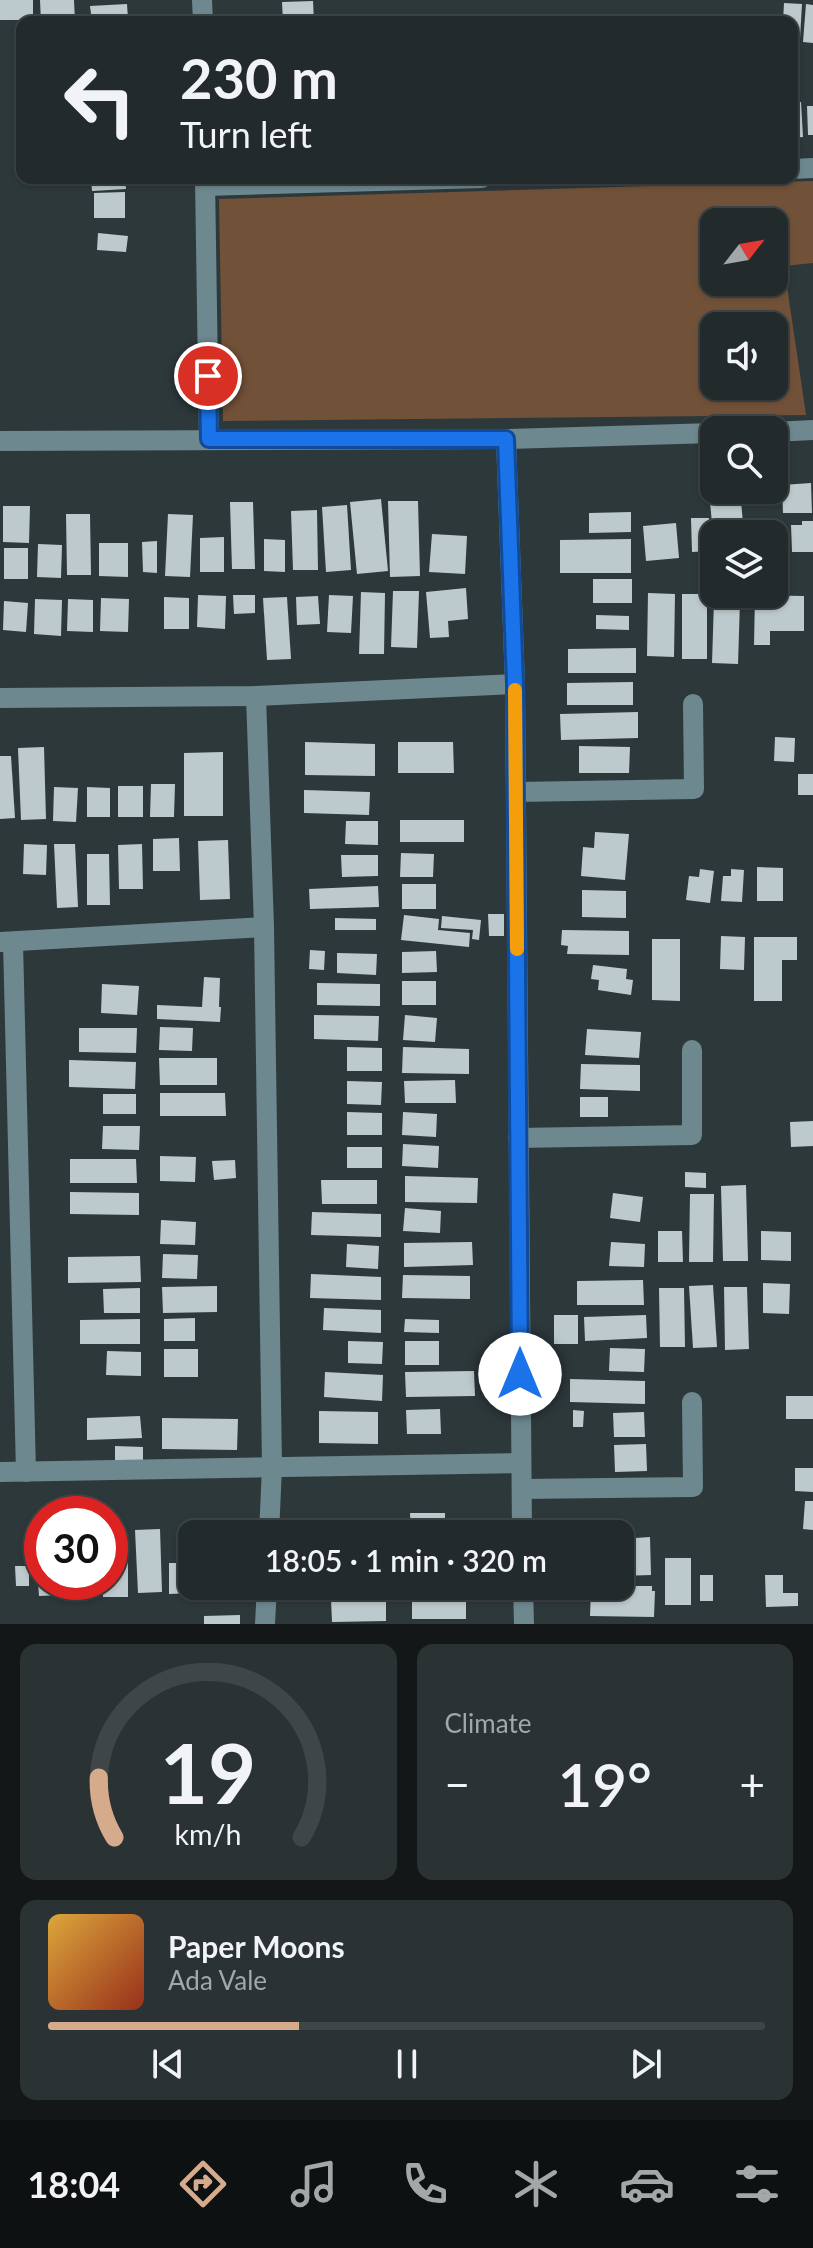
<!DOCTYPE html>
<meta charset="utf-8">
<style>
:root{--surface:#222a2c;--page:#2a3234;--text:#f1f3f6;--muted:#a2a7a9;--line:#3f4648;--accent:#d6ab8b}
body{margin:0;font-family:Lato,sans-serif;background:var(--page);color:var(--text);height:100vh;display:flex;flex-direction:column;font-size:30px;white-space:nowrap}
*{box-sizing:border-box;margin:0}
p{font-size:26px;color:var(--muted)}
.icon{flex:none;width:44px;height:44px;fill:none;stroke:currentColor;stroke-width:2;stroke-linecap:round;stroke-linejoin:round}
.map{position:relative;height:1624px;overflow:hidden}
.side{display:flex;flex-direction:column;gap:20px;padding:20px;background:#131718;flex:1}
.side>*{flex:none}
.banner{position:absolute;left:16px;top:16px;width:782px;height:168px;border-radius:16px;box-shadow:0 2px 6px #0004,0 0 0 2px var(--line);background:#222a2c;color:var(--text);overflow:hidden}
.needle{width:52px;rotate:59deg}
.fabs{position:absolute;left:700px;top:208px;display:grid;gap:16px}
.fabs a{display:grid;place-items:center;width:88px;height:88px;border-radius:16px;background:var(--surface);box-shadow:0 2px 6px #0004,0 0 0 2px var(--line);font-size:40px}
.speed{position:absolute;left:24px;top:1496px;display:flex;gap:16px;font-size:40px;font-weight:700;text-align:center}
.speed>*{display:grid;place-content:center;width:104px;height:104px;border-radius:50%;background:var(--surface);box-shadow:0 2px 6px #0004,0 0 0 2px var(--line);line-height:1}
.speed .limit{border:12px solid #d22;background:#fff;color:#111}
.pin{position:absolute;display:grid;place-items:center;width:68px;height:68px;color:#fff;margin:-34px;border:4px solid #fff;border-radius:50%;box-shadow:0 2px 8px #0007}
.me{position:absolute;width:88px;margin:-44px;rotate:0deg;stroke-linejoin:round;filter:drop-shadow(0 0 6px #0008)}
.turn{display:flex;align-items:center;gap:28px;height:168px;padding:0 32px;font-size:36px}
.turn .icon{width:104px;height:104px;stroke-width:2.5}
.turn b{display:block;font-size:56px;line-height:68px}
.big{font-size:60px;font-weight:600;line-height:1.1}
.side .tile{flex:1;display:flex;flex-direction:column;justify-content:center;gap:12px;min-width:0;padding:0 28px;border-radius:16px;background:var(--page)}
.side .dial{align-items:center;gap:0}
.dial svg{height:208px;overflow:visible;fill:none;stroke:var(--line);stroke-width:7;stroke-linecap:round;text-anchor:middle}
.dial text{fill:var(--text);stroke:none}
.song{display:flex;align-items:center;gap:24px}
.cover{width:96px;height:96px;border-radius:12px;background:linear-gradient(135deg,hsl(40 70% 55%),hsl(10 70% 35%))}
.played{height:8px;border-radius:4px;background:linear-gradient(90deg,var(--accent) 35%,var(--line) 35%)}
.keys{display:flex;justify-content:space-around;direction:ltr}
.heat{display:flex;justify-content:space-between;align-items:center;font-size:44px;direction:ltr}
.side .tiles{flex:1;display:grid;gap:20px;grid-template-columns:1fr 1fr}
.tile:last-child{grid-column:span 2}
.trip{position:absolute;left:178px;top:1520px;width:456px;height:80px;border-radius:16px;background:var(--surface);box-shadow:0 2px 6px #0004,0 0 0 2px var(--line);font-weight:600;line-height:80px;text-align:center}
.menu{display:flex;height:128px;justify-content:space-around;align-items:center;background:#0e1112;color:var(--muted)}
.menu .icon{width:56px;height:56px}
.menu .selected{color:var(--accent)}
.menu b{font-size:36px;color:var(--text)}
.map>svg:first-child{display:block}
</style>
<div class="map">
<svg width="813" height="1624" viewBox="0 0 813 1624">
<rect width="100%" height="100%" fill="#2d383b"/>
<path fill="#725139" fill-rule="evenodd" d="M813 181V263L784 266 806 415 223 421 219 199ZM714 222H774V282H714ZM714 326H774V386H714Z"/>
<g fill="#bdcacd">
<rect x="0" y="0" width="33" height="20"/>
<polygon points="40,0 74,0 75,22 41,22"/>
<polygon points="313,1 314,22 283,22 282,2"/>
<polygon points="784,3 802,4 800,38 792,38 792,22 783,22"/>
<polygon points="127,4 128,19 92,21 90,6"/>
<polygon points="806,4 813,5 813,43 803,42"/>
<polygon points="792,102 801,102 803,137 792,138"/>
<polygon points="807,106 813,106 813,135 808,135"/>
<polygon points="91,178 125,178 126,189 92,191"/>
<polygon points="125,192 125,218 94,218 94,193"/>
<polygon points="98,233 128,236 126,252 97,250"/>
<polygon points="811,483 812,513 783,513 782,485"/>
<polygon points="724,490 740,490 744,534 713,534 709,491"/>
<polygon points="381,499 388,571 357,574 350,502"/>
<polygon points="388,501 418,501 420,576 390,577"/>
<polygon points="230,502 253,502 255,569 232,569"/>
<polygon points="347,505 351,570 326,572 322,507"/>
<polygon points="3,506 30,506 29,543 3,542"/>
<polygon points="317,510 318,570 293,570 291,511"/>
<polygon points="631,512 631,532 589,533 589,513"/>
<polygon points="66,514 90,514 91,575 67,575"/>
<polygon points="168,514 193,515 190,577 165,576"/>
<polygon points="691,518 709,518 710,551 692,552"/>
<polygon points="763,520 777,520 776,534 754,534 754,527 763,528"/>
<polygon points="802,521 813,521 813,552 792,552 791,525 802,525"/>
<polygon points="676,523 679,558 646,561 643,526"/>
<polygon points="432,534 467,536 465,574 429,572"/>
<polygon points="224,537 224,572 200,572 200,538"/>
<polygon points="264,539 285,540 285,572 264,571"/>
<polygon points="631,539 631,573 560,573 560,540"/>
<polygon points="157,541 157,573 143,572 142,542"/>
<polygon points="99,543 128,543 128,577 99,576"/>
<polygon points="38,544 62,545 61,578 37,577"/>
<rect x="4" y="548" width="24" height="31"/>
<rect x="593" y="579" width="39" height="24"/>
<polygon points="466,588 468,619 448,621 449,637 430,638 426,592"/>
<polygon points="393,591 419,591 417,648 391,647"/>
<polygon points="361,592 385,593 384,654 359,654"/>
<polygon points="648,593 675,594 674,657 647,656"/>
<rect x="682" y="594" width="25" height="65"/>
<polygon points="198,595 226,596 225,629 197,627"/>
<polygon points="233,595 255,595 255,613 234,614"/>
<polygon points="329,595 353,596 351,633 327,632"/>
<polygon points="755,595 804,596 804,631 770,631 770,645 754,645"/>
<polygon points="318,596 320,624 297,625 296,597"/>
<polygon points="164,597 189,598 189,629 164,629"/>
<polygon points="287,597 291,659 267,660 263,598"/>
<polygon points="101,598 129,599 128,632 100,631"/>
<polygon points="35,599 62,600 61,636 34,634"/>
<polygon points="68,599 93,600 93,632 67,631"/>
<polygon points="714,599 740,600 738,664 712,663"/>
<polygon points="4,601 28,603 26,632 3,630"/>
<polygon points="596,615 629,616 629,630 596,629"/>
<polygon points="636,648 636,673 568,673 568,649"/>
<polygon points="633,682 633,705 567,705 567,683"/>
<polygon points="638,712 638,738 561,740 560,714"/>
<polygon points="775,737 795,738 794,762 774,761"/>
<polygon points="305,742 375,744 375,776 305,775"/>
<polygon points="398,742 453,742 454,773 398,773"/>
<polygon points="579,746 630,747 629,773 579,773"/>
<polygon points="44,747 46,819 21,820 18,748"/>
<polygon points="223,752 223,816 184,816 184,753"/>
<polygon points="0,756 11,756 15,818 0,819"/>
<rect x="798" y="774" width="15" height="21"/>
<polygon points="151,784 175,784 174,817 150,817"/>
<rect x="118" y="786" width="25" height="31"/>
<polygon points="54,787 78,788 76,822 53,821"/>
<polygon points="87,787 110,788 110,817 87,817"/>
<polygon points="304,790 370,792 369,815 304,813"/>
<rect x="400" y="820" width="64" height="22"/>
<polygon points="346,821 378,821 378,845 345,844"/>
<polygon points="595,832 629,834 625,880 581,876 583,847 594,848"/>
<polygon points="179,838 180,871 153,871 153,839"/>
<polygon points="228,840 230,899 200,900 198,841"/>
<polygon points="24,844 47,845 46,875 23,874"/>
<polygon points="54,844 75,844 78,907 57,908"/>
<polygon points="142,844 143,889 119,889 118,845"/>
<polygon points="401,853 434,854 433,877 400,877"/>
<polygon points="87,854 109,854 110,905 87,905"/>
<polygon points="341,855 378,855 378,876 342,877"/>
<polygon points="757,867 783,868 783,901 757,901"/>
<polygon points="700,869 714,871 710,903 686,900 689,876 699,877"/>
<polygon points="731,869 744,870 742,902 721,901 723,876 731,876"/>
<rect x="402" y="884" width="34" height="25"/>
<polygon points="378,886 379,907 310,909 309,889"/>
<polygon points="582,890 626,891 626,918 582,917"/>
<polygon points="488,914 504,914 504,936 489,936"/>
<polygon points="404,915 439,919 438,930 470,933 469,947 401,940"/>
<polygon points="442,916 481,920 479,940 472,939 473,930 441,928"/>
<polygon points="335,918 376,919 376,930 335,930"/>
<polygon points="562,930 629,931 629,955 567,954 568,946 561,945"/>
<polygon points="721,936 745,937 744,970 720,969"/>
<polygon points="754,937 797,937 797,960 782,960 782,1001 754,1001"/>
<polygon points="652,939 680,939 680,1001 652,1000"/>
<polygon points="310,950 325,951 324,970 309,969"/>
<polygon points="436,951 437,972 402,973 402,952"/>
<polygon points="337,953 377,954 376,975 337,973"/>
<polygon points="593,965 627,969 626,979 633,980 631,995 598,990 599,980 591,979"/>
<polygon points="204,977 220,978 219,1007 221,1007 220,1022 157,1019 157,1005 202,1007"/>
<rect x="402" y="981" width="34" height="24"/>
<polygon points="317,983 380,984 380,1006 317,1005"/>
<polygon points="102,984 139,986 137,1015 101,1013"/>
<polygon points="314,1015 379,1016 378,1041 314,1039"/>
<polygon points="405,1015 437,1018 435,1042 403,1040"/>
<polygon points="160,1027 193,1028 192,1051 159,1050"/>
<polygon points="79,1028 137,1028 136,1053 79,1052"/>
<polygon points="587,1029 641,1032 639,1058 585,1055"/>
<polygon points="347,1047 382,1048 382,1071 347,1071"/>
<polygon points="403,1047 469,1049 469,1074 402,1073"/>
<polygon points="159,1058 217,1058 217,1085 160,1085"/>
<polygon points="69,1060 136,1062 135,1089 69,1087"/>
<polygon points="581,1064 640,1065 640,1091 580,1089"/>
<polygon points="455,1080 456,1103 405,1103 404,1081"/>
<polygon points="347,1081 382,1082 381,1105 347,1104"/>
<polygon points="160,1093 225,1093 226,1116 160,1116"/>
<rect x="103" y="1094" width="33" height="20"/>
<rect x="580" y="1097" width="28" height="20"/>
<polygon points="347,1112 382,1113 382,1135 347,1135"/>
<polygon points="403,1112 437,1114 436,1137 402,1135"/>
<polygon points="813,1121 813,1146 791,1147 790,1122"/>
<polygon points="103,1126 140,1126 139,1150 102,1149"/>
<polygon points="403,1144 439,1146 438,1168 402,1166"/>
<rect x="347" y="1147" width="35" height="21"/>
<polygon points="160,1156 196,1157 195,1182 160,1181"/>
<polygon points="70,1159 136,1159 137,1183 70,1183"/>
<polygon points="235,1160 236,1178 214,1180 212,1161"/>
<polygon points="685,1172 706,1173 706,1188 685,1187"/>
<polygon points="405,1176 478,1178 477,1203 405,1202"/>
<polygon points="321,1180 377,1180 377,1204 322,1204"/>
<polygon points="746,1185 748,1261 723,1261 721,1186"/>
<polygon points="70,1192 139,1193 139,1215 70,1214"/>
<polygon points="613,1193 643,1197 640,1222 610,1218"/>
<polygon points="690,1194 714,1194 713,1262 689,1262"/>
<polygon points="405,1208 441,1211 440,1233 403,1231"/>
<polygon points="312,1212 381,1214 381,1237 311,1235"/>
<polygon points="161,1220 196,1222 195,1245 160,1244"/>
<polygon points="658,1231 682,1231 683,1262 658,1262"/>
<polygon points="761,1231 791,1232 791,1261 761,1260"/>
<polygon points="472,1242 473,1265 404,1267 404,1243"/>
<polygon points="611,1242 645,1244 644,1267 609,1266"/>
<polygon points="347,1244 379,1246 378,1269 346,1267"/>
<polygon points="163,1254 198,1255 197,1279 162,1278"/>
<polygon points="140,1256 141,1282 68,1283 68,1257"/>
<polygon points="311,1274 381,1277 381,1300 310,1298"/>
<polygon points="403,1275 470,1276 470,1299 402,1298"/>
<polygon points="643,1280 644,1305 577,1305 577,1281"/>
<polygon points="763,1283 790,1284 789,1314 763,1313"/>
<polygon points="713,1285 717,1347 693,1348 689,1286"/>
<polygon points="217,1286 217,1312 163,1313 162,1287"/>
<polygon points="724,1287 747,1287 749,1349 725,1350"/>
<polygon points="140,1288 140,1313 104,1313 103,1289"/>
<polygon points="659,1288 684,1288 685,1347 660,1347"/>
<polygon points="324,1308 381,1310 381,1333 323,1330"/>
<rect x="554" y="1315" width="24" height="29"/>
<polygon points="646,1315 647,1338 585,1341 584,1317"/>
<polygon points="195,1318 195,1341 164,1341 164,1319"/>
<polygon points="140,1319 140,1344 80,1344 80,1320"/>
<polygon points="405,1319 439,1320 439,1333 404,1332"/>
<polygon points="348,1341 383,1342 382,1364 348,1363"/>
<rect x="405" y="1341" width="34" height="24"/>
<polygon points="610,1348 645,1349 644,1372 609,1371"/>
<rect x="164" y="1349" width="34" height="28"/>
<polygon points="107,1351 141,1352 141,1376 106,1375"/>
<polygon points="474,1371 475,1396 406,1397 405,1372"/>
<polygon points="325,1372 383,1375 382,1401 324,1397"/>
<polygon points="570,1379 645,1381 645,1404 570,1402"/>
<rect x="786" y="1396" width="27" height="23"/>
<polygon points="440,1409 441,1434 407,1434 406,1410"/>
<polygon points="573,1410 584,1411 583,1427 573,1427"/>
<polygon points="319,1411 378,1412 378,1444 319,1443"/>
<polygon points="644,1412 645,1437 614,1437 613,1413"/>
<polygon points="140,1416 142,1438 87,1440 87,1418"/>
<polygon points="162,1418 238,1419 237,1450 162,1449"/>
<polygon points="646,1444 647,1471 615,1472 614,1445"/>
<polygon points="115,1446 143,1447 143,1462 115,1462"/>
<polygon points="795,1468 813,1468 813,1492 795,1491"/>
<polygon points="805,1501 813,1501 813,1530 803,1529"/>
<polygon points="410,1513 445,1513 445,1534 411,1534"/>
<polygon points="353,1520 388,1520 387,1534 353,1534"/>
<polygon points="235,1522 235,1534 199,1534 199,1523"/>
<polygon points="615,1525 616,1534 586,1534 586,1526"/>
<polygon points="160,1529 162,1592 138,1593 135,1530"/>
<polygon points="650,1537 651,1575 620,1576 620,1539"/>
<polygon points="42,1540 42,1582 63,1582 64,1595 39,1596 35,1541"/>
<polygon points="110,1557 128,1557 128,1597 103,1597 103,1582 110,1582"/>
<rect x="665" y="1558" width="26" height="47"/>
<polygon points="169,1563 192,1563 194,1593 169,1594"/>
<polygon points="15,1566 29,1566 29,1586 16,1586"/>
<rect x="700" y="1575" width="13" height="26"/>
<polygon points="765,1575 783,1575 783,1593 798,1593 798,1606 766,1607"/>
<polygon points="69,1582 94,1582 94,1597 69,1596"/>
<polygon points="201,1586 246,1586 246,1595 237,1595 237,1598 201,1598"/>
<rect x="317" y="1586" width="73" height="4"/>
<polygon points="606,1586 652,1586 652,1591 655,1591 654,1617 590,1616 591,1590 606,1590"/>
<polygon points="386,1598 386,1621 332,1622 331,1599"/>
<rect x="412" y="1598" width="54" height="21"/>
<polygon points="240,1615 240,1624 204,1624 204,1616"/>
</g>
<g fill="none" stroke-linecap="round" stroke-linejoin="round">
<g stroke="#6d888f" stroke-width="20">
<polyline points="202,0 203,22"/>
<polyline points="792,169 813,168"/>
<polyline points="205,178 209,439"/>
<polyline points="205,186 482,178"/>
<polyline points="774,432 813,430"/>
<polyline points="506,439 515,684 522,1534"/>
<polyline points="0,441 506,439 714,433"/>
<polyline points="256,696 264,927 272,1467 269,1534"/>
<polyline points="0,698 256,696 515,684"/>
<polyline points="516,792 694,789 693,704"/>
<polyline points="0,942 264,927"/>
<polyline points="13,942 26,1472"/>
<polyline points="518,1138 692,1135 692,1050"/>
<polyline points="0,1472 521,1463"/>
<polyline points="522,1489 693,1487 692,1402"/>
<polyline points="523,1586 524,1624"/>
<polyline points="265,1624 267,1586"/>
</g>
</g>
<g fill="none" stroke-linecap="round" stroke-linejoin="round">
<defs>
<polyline id="route" points="208,376 209,439 506,439 515,684 520,1374"/>
</defs>
<use href="#route" stroke="#114b97" stroke-width="20"/>
<use href="#route" stroke="#1a73e8" stroke-width="14"/>
<polyline stroke="#f59e0b" stroke-width="14" points="515,690 517,949"/>
</g>
</svg>
<div class="fabs">
<a><svg class="needle" viewBox="-14 -14 28 28"><path d="M0-13l5 13h-10z" fill="#e53935"/><path d="M0 13l5-13h-10z" fill="#a2a7a9"/></svg></a>
<a><svg class="icon" aria-label="sound" viewBox="0 0 24 24"><path d="M4 9h4l5-4v14l-5-4H4zM17 9q2 3 0 6"/></svg></a>
<a><svg class="icon" aria-label="search" viewBox="0 0 24 24"><circle cx="10" cy="10" r="6"/><path d="M15 15l6 6"/></svg></a>
<a><svg class="icon" aria-label="layers" viewBox="0 0 24 24"><path d="M12 4l9 5-9 5-9-5zM3 14l9 5 9-5"/></svg></a>
</div>
<div class="speed"><div class="limit">30</div></div>
<div class="pin" style="left:208px;top:376px;background:#d93025"><svg class="icon" aria-label="arrive" viewBox="0 0 24 24"><path d="M6 21V4h12l-3 4 3 4H6"/></svg></div>
<svg class="me" style="left:520px;top:1374px" viewBox="-20 -20 40 40"><circle r="19" fill="#fff"/><path d="M0-13L10 11 0 6-10 11z" fill="#1a73e8"/></svg>
<div class="trip">18:05 · 1 min · 320 m</div>
<div class="banner">
<div class="turn"><svg class="icon" aria-label="left" viewBox="0 0 24 24"><path d="M17 20v-9H6M10 6l-5 5 5 5"/></svg><div><b>230 m</b>Turn left</div></div>
</div>
</div>
<section class="side">
<div class="tiles">
<div class="tile dial"><svg viewBox="0 0 100 80">
<path d="M14 69A42 42 0 1 1 86 69"/>
<path d="M14 69A42 42 0 0 1 8 46" stroke="#d6ab8b"/>
<text x="50" y="56" font-size="32" font-weight="700">19</text>
<text x="50" y="72" font-size="11">km/h</text>
</svg></div>
<div class="tile"><p>Climate</p>
<div class="heat"><a>−</a><b class="big">19°</b><a>+</a></div>
</div>
<div class="tile">
<div class="song"><i class="cover"></i><div><b>Paper Moons</b><p>Ada Vale</p></div></div>
<div class="played"></div>
<div class="keys"><svg class="icon" aria-label="previous" viewBox="0 0 24 24"><path d="M18 5L8 12l10 7zM5 5v14"/></svg><svg class="icon" aria-label="pause" viewBox="0 0 24 24"><path d="M8 5v14M16 5v14"/></svg><svg class="icon" aria-label="next" viewBox="0 0 24 24"><path d="M6 5l10 7-10 7zM19 5v14"/></svg></div>
</div>
</div>
</section>
<nav class="menu">
<b>18:04</b>
<svg class="icon selected" aria-label="directions" viewBox="0 0 24 24"><path d="M12 3l9 9-9 9-9-9zM9 14v-3h6M13 9l2 2-2 2"/></svg>
<svg class="icon" aria-label="music" viewBox="0 0 24 24"><path d="M9 18V5l10-2v13"/><circle cx="6" cy="18" r="3"/><circle cx="16" cy="16" r="3"/></svg>
<svg class="icon" aria-label="phone" viewBox="0 0 24 24"><path d="M5 4h4l2 5-3 2q2 4 5 5l2-3 5 2v4C11 20 4 13 5 4z"/></svg>
<svg class="icon" aria-label="climate" viewBox="0 0 24 24"><path d="M12 3v18M4 7l16 10M4 17L20 7"/></svg>
<svg class="icon" aria-label="car" viewBox="0 0 24 24"><path d="M5 17H2v-5l4-1 3-4h7l3 4 3 1v5h-3M9 17h6M6 11h13"/><circle cx="7" cy="17" r="2"/><circle cx="17" cy="17" r="2"/></svg>
<svg class="icon" aria-label="filters" viewBox="0 0 24 24"><path d="M4 7h16M4 17h16"/><circle cx="9" cy="7" r="2"/><circle cx="15" cy="17" r="2"/></svg>
</nav>
